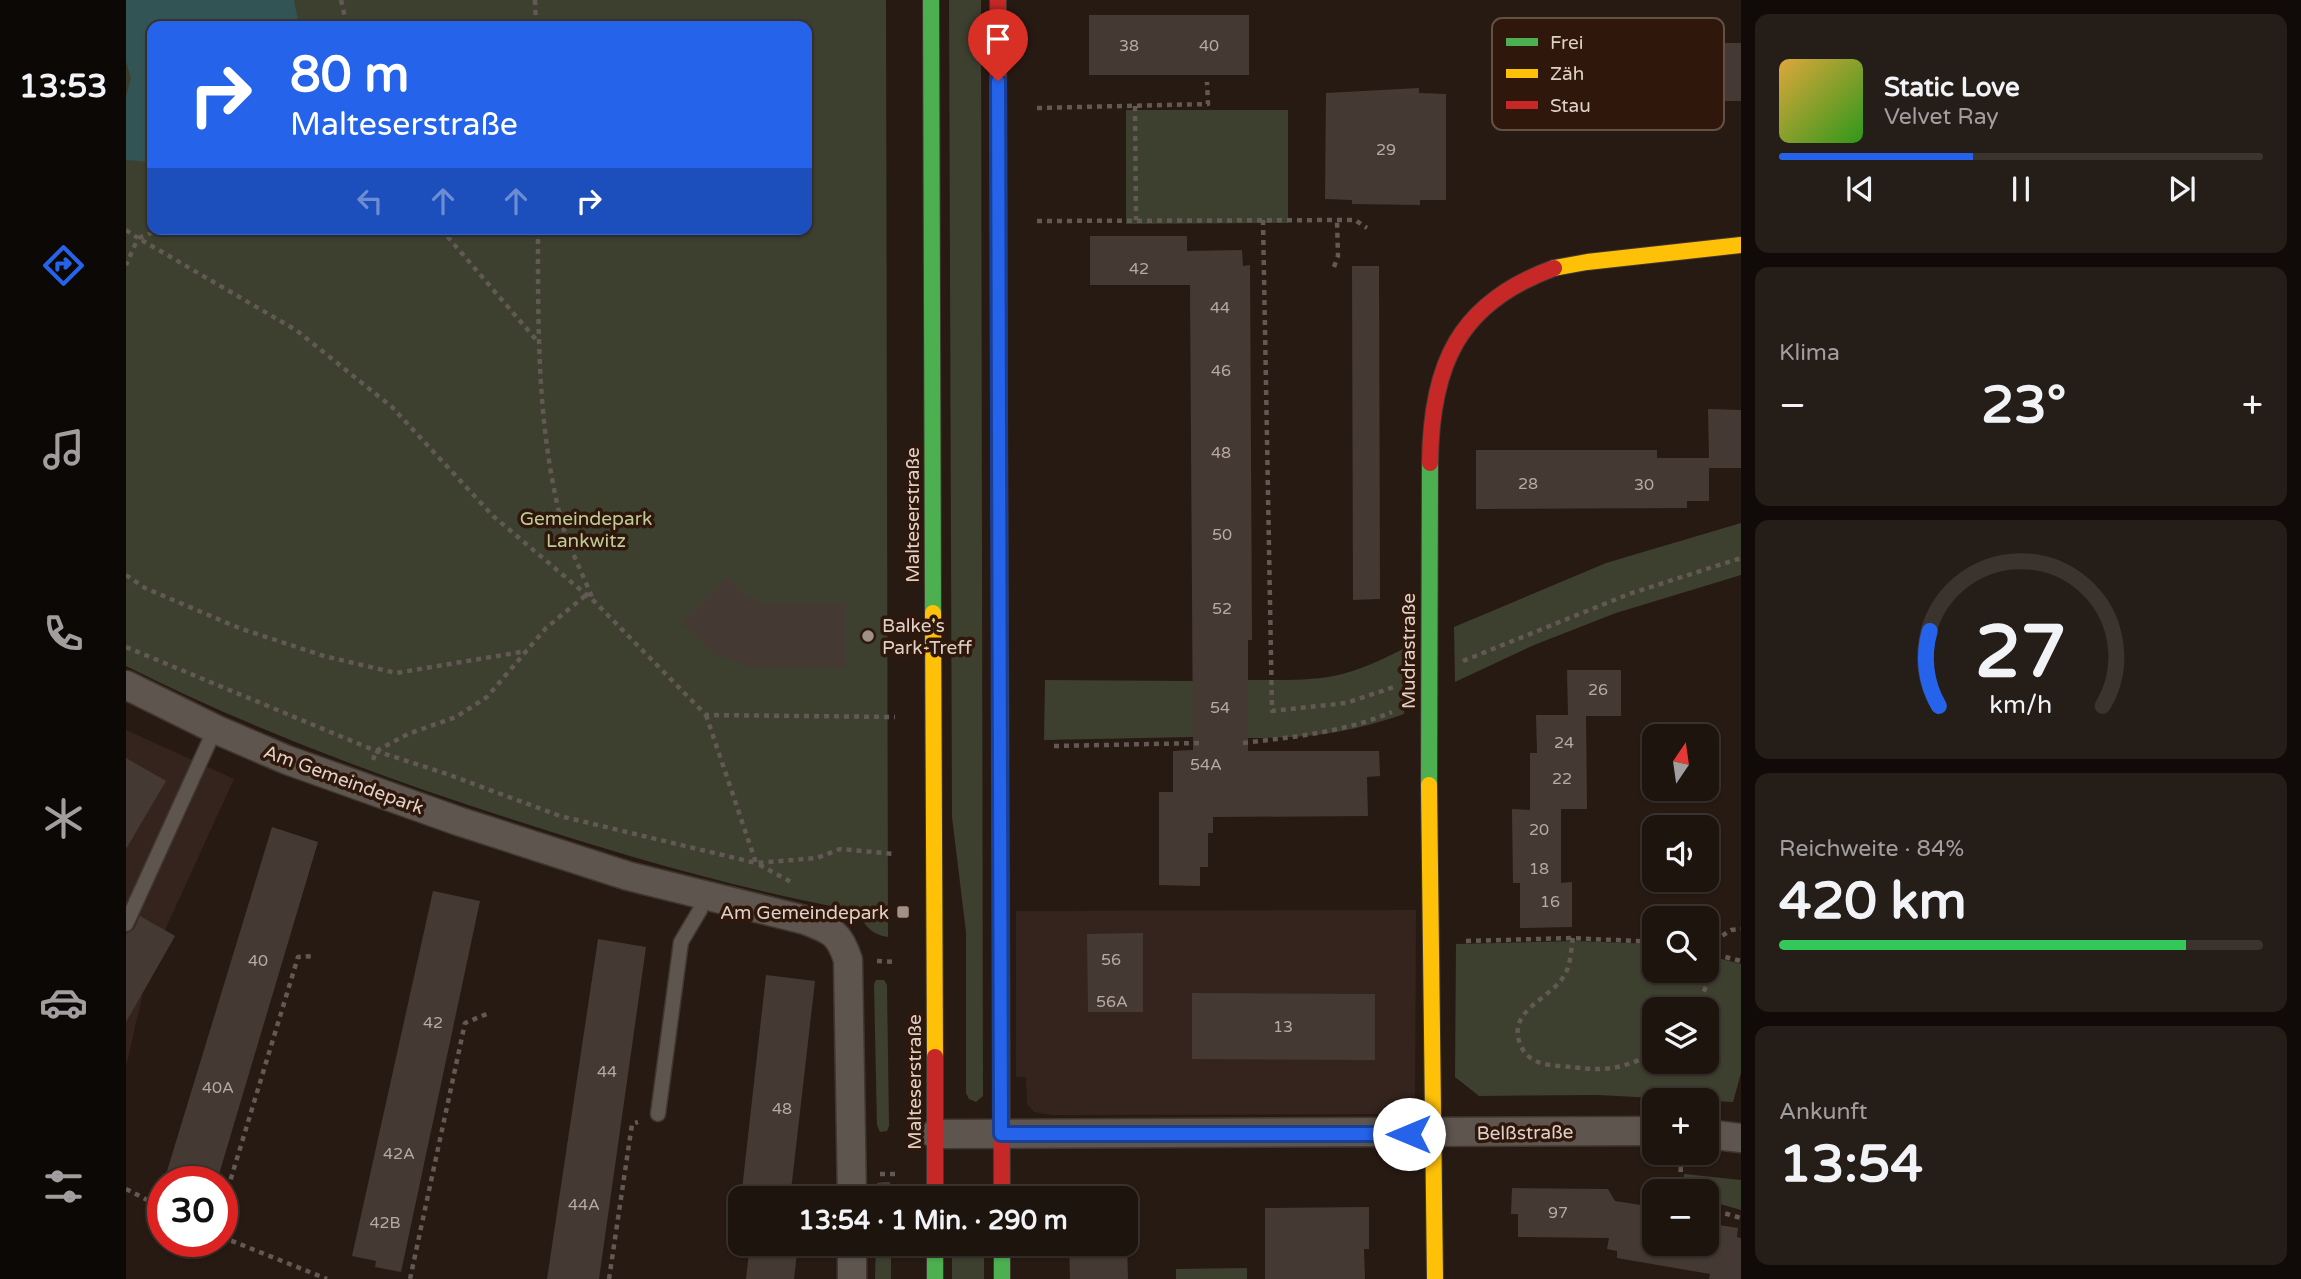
<!DOCTYPE html>
<html lang="de">
<meta charset="utf-8">
<style>
:root{--surface:#1d140e;--page:#251d17;--text:#f1f3f6;--muted:#a09e9e;--line:#3b332e;--accent:#2563eb}
body{margin:0;font-family:"Varela Round",sans-serif;background:var(--page);color:var(--text);height:100vh;display:flex;flex-direction:column;font-size:26px;white-space:nowrap}
*{box-sizing:border-box;margin:0}
p{font-size:23px;color:var(--muted)}
.icon{flex:none;width:38px;height:38px;fill:none;stroke:currentColor;stroke-width:2;stroke-linecap:round;stroke-linejoin:round}
.map{position:relative;flex:1;overflow:hidden}
.panel{display:flex;flex-direction:column;gap:14px;padding:14px;background:#100b08;width:560px}
.panel>*{flex:none}
.top-card{position:absolute;left:21px;top:21px;width:665px;height:214px;border-radius:14px;box-shadow:0 2px 5px #0004,0 0 0 2px var(--line);background:#2563eb;color:#fff;overflow:hidden}
.needle{width:46px;rotate:13deg}
.buttons{position:absolute;left:1516px;top:724px;display:grid;gap:14px}
.buttons a{display:grid;place-items:center;width:77px;height:77px;border-radius:14px;background:var(--surface);box-shadow:0 2px 5px #0004,0 0 0 2px var(--line);font-size:35px}
.speed{position:absolute;left:21px;top:1166px;display:flex;gap:14px;font-size:35px;font-weight:700;text-align:center}
.speed>*{display:grid;place-content:center;width:91px;height:91px;border-radius:50%;background:var(--surface);box-shadow:0 2px 5px #0004,0 0 0 2px var(--line);line-height:1}
.speed .limit{border:10px solid #d22;background:#fff;color:#111}
.pin{position:absolute;display:grid;place-items:center;width:60px;height:60px;color:#fff;margin:-72px -30px;border-radius:50% 50% 50% 0;rotate:-45deg;box-shadow:0 0 7px #0007}
.pin .icon{rotate:45deg}
.me{position:absolute;width:77px;margin:-38px;rotate:270deg;stroke-linejoin:round;filter:drop-shadow(0 0 5px #0008)}
.turn{display:flex;align-items:center;gap:24px;height:147px;padding:0 28px;font-size:32px}
.turn .icon{width:91px;height:91px;stroke-width:2.5}
.turn b{display:block;font-size:49px;line-height:60px}
.lanes{display:flex;align-items:center;height:66px;padding:0 28px;background:#0003;justify-content:center;gap:35px;direction:ltr}
.lanes .off{opacity:.35}
.big{font-size:52px;font-weight:700;line-height:1.1}
.panel .widget{flex:1;display:flex;flex-direction:column;justify-content:center;gap:10px;min-width:0;padding:0 24px;border-radius:14px;background:var(--page)}
.panel .dial{align-items:center;gap:0}
.dial svg{height:182px;overflow:visible;fill:none;stroke:var(--line);stroke-width:7;stroke-linecap:round;text-anchor:middle}
.dial text{fill:var(--text);stroke:none}
.song{display:flex;align-items:center;gap:21px}
.cover{width:84px;height:84px;border-radius:10px;background:linear-gradient(135deg,hsl(40 70% 55%),hsl(110 70% 35%))}
.played{height:7px;border-radius:4px;background:linear-gradient(90deg,var(--accent) 40%,var(--line) 40%)}
.keys{display:flex;justify-content:space-around;direction:ltr}
.heat{display:flex;justify-content:space-between;align-items:center;font-size:38px;direction:ltr}
.charge{height:10px;border-radius:5px;background:linear-gradient(90deg,#34c759 84%,var(--line) 0)}
.trip{position:absolute;left:602px;top:1186px;width:410px;height:70px;border-radius:14px;background:var(--surface);box-shadow:0 2px 5px #0004,0 0 0 2px var(--line);font-weight:700;line-height:70px;text-align:center}
main{display:flex;flex:1;min-height:0}
.tabs{display:flex;flex-direction:column;width:126px;justify-content:space-around;align-items:center;background:#0c0806;color:var(--muted)}
.tabs .icon{width:49px;height:49px}
.tabs .selected{color:var(--accent)}
.tabs b{font-size:32px;color:var(--text)}
.map>svg:first-child{display:block}
</style>
<main>
<nav class="tabs">
<b>13:53</b>
<svg class="icon selected" aria-label="directions" viewBox="0 0 24 24"><path d="M12 3l9 9-9 9-9-9zM9 14v-3h6M13 9l2 2-2 2"/></svg>
<svg class="icon" aria-label="music" viewBox="0 0 24 24"><path d="M9 18V5l10-2v13"/><circle cx="6" cy="18" r="3"/><circle cx="16" cy="16" r="3"/></svg>
<svg class="icon" aria-label="phone" viewBox="0 0 24 24"><path d="M5 4h4l2 5-3 2q2 4 5 5l2-3 5 2v4C11 20 4 13 5 4z"/></svg>
<svg class="icon" aria-label="climate" viewBox="0 0 24 24"><path d="M12 3v18M4 7l16 10M4 17L20 7"/></svg>
<svg class="icon" aria-label="car" viewBox="0 0 24 24"><path d="M5 17H2v-5l4-1 3-4h7l3 4 3 1v5h-3M9 17h6M6 11h13"/><circle cx="7" cy="17" r="2"/><circle cx="17" cy="17" r="2"/></svg>
<svg class="icon" aria-label="filters" viewBox="0 0 24 24"><path d="M4 7h16M4 17h16"/><circle cx="9" cy="7" r="2"/><circle cx="15" cy="17" r="2"/></svg>
</nav>
<div class="map">
<svg width="1615" height="1279" viewBox="0 0 1615 1279">
<rect width="100%" height="100%" fill="#271a13"/>
<g fill="#34241d">
<polygon points="0,730 108,779 39,930 49,936 17,993 0,1066"/>
<polygon points="1290,910 1289,1108 1287,1112 1281,1114 926,1115 908,1112 901,1104 900,1077 890,1077 890,911"/>
</g>
<g fill="#3d3f2f" fill-rule="evenodd">
<path d="M0 0H760L762 937C744 934 740 926 730 911 613 889 498 856 385 819 254 777 123 728 0 666ZM26 26H681V229H26Z"/>
<polygon points="823,0 855,0 857,1096 850,1102 843,1099 840,1093 840,932 826,817"/>
<polygon points="1000,110 1162,110 1162,223 1000,224"/>
<polygon points="1615,523 1615,575 1490,613 1408,645 1329,682 1328,627 1480,563"/>
<path d="M1279 648 1278 714C1220 734 1183 738 1122 738L1121 680C1151 680 1179 681 1208 676 1233 671 1257 659 1279 648Z"/>
<polygon points="919,680 1067,681 1067,737 918,740"/>
<path d="M1449 941 1528 944V971H1580V955L1615 964V1073L1607 1102 1472 1095 1353 1096 1329 1077 1330 944ZM1528 1010H1580V1062H1528Z"/>
<polygon points="750,980 758,980 761,985 763,1126 761,1131 754,1132 751,1125 748,984"/>
<polygon points="1558,1174 1615,1180 1615,1210 1580,1200 1580,1192 1557,1192"/>
<polygon points="758,1182 764,1182 764,1199 751,1199 751,1183"/>
<rect x="826" y="1190" width="32" height="9"/>
<polygon points="750,1244 765,1244 765,1279 749,1279"/>
<rect x="826" y="1244" width="32" height="35"/>
<polygon points="1121,1268 1121,1279 1050,1279 1050,1269"/>
</g>
<polygon fill="#335455" points="0,0 168,0 173,26 26,26 26,162 0,160 0,96 5,78 0,62"/>
<g fill="#453a33">
<rect x="963" y="15" width="160" height="60"/>
<polygon points="1563,43 1615,43 1615,101 1584,101 1585,111 1549,111 1549,102 1515,102 1515,47 1563,46"/>
<polygon points="1293,88 1293,93 1320,94 1320,200 1294,200 1294,205 1226,204 1226,200 1199,199 1200,93"/>
<polygon points="964,236 1061,236 1061,251 1116,250 1117,266 1124,265 1126,640 1122,640 1122,751 1253,751 1254,776 1241,777 1242,816 1087,817 1087,833 1082,833 1082,867 1074,867 1074,886 1033,885 1033,792 1047,792 1047,751 1067,750 1064,285 964,285"/>
<polygon points="1226,266 1253,266 1254,599 1227,600"/>
<polygon points="1582,409 1615,410 1615,468 1583,468 1583,501 1561,501 1561,508 1350,509 1350,450 1531,450 1531,458 1583,458"/>
<polygon points="601,576 620,595 636,603 719,602 720,668 639,668 621,666 593,656 583,649 555,623"/>
<polygon points="1441,670 1495,670 1495,716 1460,716 1461,809 1435,809 1435,883 1446,882 1446,927 1394,928 1394,883 1387,883 1386,809 1404,810 1404,753 1411,753 1410,715 1442,715"/>
<polygon points="0,758 40,781 0,849"/>
<polygon points="146,827 192,842 91,1181 38,1181"/>
<polygon points="307,891 354,901 275,1272 249,1267 250,1261 226,1256"/>
<polygon points="14,916 49,936 0,1022 0,934 8,929"/>
<polygon points="1017,933 1017,1012 962,1012 961,934"/>
<polygon points="472,939 520,947 473,1279 421,1279"/>
<polygon points="640,975 689,981 664,1199 615,1199"/>
<polygon points="1066,993 1249,994 1249,1060 1066,1059"/>
<polygon points="1386,1188 1482,1189 1489,1201 1528,1207 1528,1244 1580,1244 1580,1223 1612,1228 1611,1237 1615,1238 1615,1279 1583,1279 1584,1274 1491,1258 1491,1251 1481,1249 1483,1238 1392,1237 1392,1214 1385,1214"/>
<polygon points="1243,1207 1243,1249 1238,1249 1239,1279 1139,1279 1139,1208"/>
<polygon points="624,1244 672,1244 668,1279 620,1279"/>
<polygon points="943,1244 1001,1244 1002,1279 944,1279"/>
</g>
<g fill="none" stroke-linecap="round" stroke-linejoin="round">
<defs>
<g id="lane">
<polyline points="0,924 89,729"/>
<polyline points="532,1114 555,942 574,910 578,895"/>
</g>
<g id="street">
<path d="M0 685 89 729 161 760 332 821 502 876 679 920C705 930 713 932 722 960L726 1199"/>
<polyline points="809,1134 1528,1131"/>
<polyline points="1580,1134 1615,1138"/>
<polyline points="726,1244 726,1279"/>
</g>
<g id="fast">
<polyline points="805,0 807,613"/>
<polyline points="1303,785 1304,463"/>
<polyline points="809,1244 809,1279"/>
<polyline points="876,1244 876,1279"/>
</g>
<g id="slow">
<polyline points="1428,268 1461,262 1615,245"/>
<polyline points="873,401 875,879"/>
<polyline points="807,613 809,1057"/>
<polyline points="1303,785 1309,1279"/>
</g>
<g id="jam">
<polyline points="872,0 873,401"/>
<path d="M1304 463C1305 365 1332 303 1428 268"/>
<polyline points="875,879 876,1199"/>
<polyline points="809,1057 809,1199"/>
</g>
</defs>
<use href="#lane" stroke="#413731" stroke-width="17"/>
<use href="#street" stroke="#413731" stroke-width="31"/>
<use href="#fast" stroke="#413731" stroke-width="18"/>
<use href="#slow" stroke="#413731" stroke-width="18"/>
<use href="#jam" stroke="#413731" stroke-width="18"/>
<g stroke="#625954" stroke-width="4.5" stroke-dasharray="5 5" stroke-linecap="butt">
<polyline points="215,0 221,26"/>
<polyline points="409,0 410,26"/>
<polyline points="1009,106 1010,220"/>
<polyline points="911,108 1082,104 1081,82"/>
<polyline points="1137,220 1146,711 1220,703 1268,687"/>
<polyline points="911,221 1229,220 1241,228"/>
<polyline points="36,229 12,238 170,330 266,407 367,516 469,602 580,715 769,717"/>
<polyline points="315,229 413,343"/>
<path d="M412 229C412 324 411 420 433 512 439 540 457 574 468 602"/>
<polyline points="0,230 12,238 0,265"/>
<polyline points="1208,267 1212,256 1211,220"/>
<polyline points="0,575 19,588 113,628 198,656 270,673 401,651"/>
<polyline points="0,647 250,751 321,774 434,816 630,863 691,858 714,849 769,854"/>
<polyline points="1337,661 1503,594 1615,558"/>
<polyline points="580,715 630,863 667,883"/>
<path d="M1117 743C1168 737 1219 732 1266 712"/>
<polyline points="928,746 1075,743"/>
<polyline points="247,760 250,751 282,734 330,717 361,697 420,628 460,595"/>
<path d="M1447 938C1445 948 1445 961 1441 970 1430 999 1376 1009 1396 1048 1403 1062 1419 1065 1433 1066 1476 1070 1488 1073 1528 1053"/>
<polyline points="1340,941 1447,938 1528,942"/>
<polyline points="1580,952 1615,961"/>
<polyline points="751,961 769,962"/>
<polyline points="1570,1010 1584,977 1593,938 1605,930 1615,929"/>
<polyline points="754,1174 770,1174"/>
<polyline points="0,1189 37,1208"/>
<polyline points="1554,1192 1555,1162"/>
<polyline points="96,1208 172,957 189,956"/>
<polyline points="1580,1208 1615,1218"/>
<polyline points="96,1237 201,1279"/>
<polyline points="284,1279 339,1023 363,1013"/>
<polyline points="483,1279 506,1124 512,1122"/>
</g>
<use href="#lane" stroke="#5e554f" stroke-width="14"/>
<use href="#street" stroke="#5e554f" stroke-width="28"/>
<use href="#fast" stroke="#4caf50" stroke-width="16"/>
<use href="#slow" stroke="#ffc107" stroke-width="16"/>
<use href="#jam" stroke="#c62828" stroke-width="16"/>
</g>
<g fill="none" stroke-linecap="round" stroke-linejoin="round">
<defs>
<polyline id="route" points="872,81 875,1134 1283,1134"/>
</defs>
<use href="#route" stroke="#184099" stroke-width="18"/>
<use href="#route" stroke="#2563eb" stroke-width="12"/>
</g>
<g fill="#9f9088" stroke="#2f180b" stroke-width="2.5">
<circle cx="742" cy="636" r="7"/>
<rect x="770" y="905" width="14" height="14" rx="3.5"/>
</g>
<g text-anchor="middle" stroke-width="7" stroke-linejoin="round" paint-order="stroke">
<g font-size="16" fill="#b8aaa2">
<text x="1003" y="51">38</text>
<text x="1083" y="51">40</text>
<text x="1260" y="155">29</text>
<text x="1013" y="274">42</text>
<text x="1094" y="313">44</text>
<text x="1095" y="376">46</text>
<text x="1095" y="458">48</text>
<text x="1402" y="489">28</text>
<text x="1518" y="490">30</text>
<text x="1096" y="540">50</text>
<text x="1096" y="614">52</text>
<text x="1472" y="695">26</text>
<text x="1094" y="713">54</text>
<text x="1438" y="748">24</text>
<text x="1080" y="770">54A</text>
<text x="1436" y="784">22</text>
<text x="1413" y="835">20</text>
<text x="1413" y="874">18</text>
<text x="1424" y="907">16</text>
<text x="985" y="965">56</text>
<text x="132" y="966">40</text>
<text x="986" y="1007">56A</text>
<text x="307" y="1028">42</text>
<text x="1157" y="1032">13</text>
<text x="481" y="1077">44</text>
<text x="92" y="1093">40A</text>
<text x="656" y="1114">48</text>
<text x="273" y="1159">42A</text>
<text x="458" y="1210">44A</text>
<text x="1432" y="1218">97</text>
<text x="259" y="1228">42B</text>
</g>
<g font-size="19" fill="#dfd0c7" stroke="#2f180b">
<text transform="translate(786 515) rotate(-90)" y="7">Malteserstraße</text>
<text transform="translate(1282 651) rotate(-90)" y="7">Mudrastraße</text>
<text transform="translate(218 779) rotate(20)" y="7">Am Gemeindepark</text>
<text transform="translate(788 1082) rotate(-90)" y="7">Malteserstraße</text>
<text transform="translate(1399 1132) rotate(-1)" y="7">Belßstraße</text>
</g>
<g font-size="19" fill="#bdcc97" stroke="#2f180b">
<text x="460" y="525">Gemeindepark<tspan x="460" dy="22">Lankwitz</tspan></text>
</g>
<g font-size="19" fill="#dfd0c7" stroke="#2f180b" text-anchor="start">
<text x="756" y="632">Balke's<tspan x="756" dy="22">Park-Treff</tspan></text>
<text x="763" y="919" text-anchor="end">Am Gemeindepark</text>
</g>
</g>
<rect x="1366" y="18" width="232" height="112" rx="10" fill="#2f180b" stroke="#644f43" stroke-width="2"/>
<rect x="1380" y="38" width="32" height="8" fill="#4caf50"/>
<rect x="1380" y="69" width="32" height="9" fill="#ffc107"/>
<rect x="1380" y="101" width="32" height="8" fill="#c62828"/>
<g font-size="19" fill="#dfd0c7">
<text x="1424" y="49">Frei</text>
<text x="1424" y="80">Zäh</text>
<text x="1424" y="112">Stau</text>
</g>
</svg>
<div class="buttons">
<a><svg class="needle" viewBox="-14 -14 28 28"><path d="M0-13l5 13h-10z" fill="#e53935"/><path d="M0 13l5-13h-10z" fill="#a09e9e"/></svg></a>
<a><svg class="icon" aria-label="sound" viewBox="0 0 24 24"><path d="M4 9h4l5-4v14l-5-4H4zM17 9q2 3 0 6"/></svg></a>
<a><svg class="icon" aria-label="search" viewBox="0 0 24 24"><circle cx="10" cy="10" r="6"/><path d="M15 15l6 6"/></svg></a>
<a><svg class="icon" aria-label="layers" viewBox="0 0 24 24"><path d="M12 4l9 5-9 5-9-5zM3 14l9 5 9-5"/></svg></a>
<a>+</a>
<a>−</a>
</div>
<div class="speed"><div class="limit">30</div></div>
<div class="pin" style="left:872px;top:81px;background:#d93025"><svg class="icon" aria-label="arrive" viewBox="0 0 24 24"><path d="M6 21V4h12l-3 4 3 4H6"/></svg></div>
<svg class="me" style="left:1283px;top:1134px" viewBox="-20 -20 40 40"><circle r="19" fill="#fff"/><path d="M0-13L10 11 0 6-10 11z" fill="#2563eb"/></svg>
<div class="trip">13:54 · 1 Min. · 290 m</div>
<div class="top-card">
<div class="turn"><svg class="icon" aria-label="right" viewBox="0 0 24 24"><path d="M7 20v-9h11M14 6l5 5-5 5"/></svg><div><b>80 m</b>Malteserstraße</div></div>
<div class="lanes"><svg class="icon off" aria-label="left" viewBox="0 0 24 24"><path d="M17 20v-9H6M10 6l-5 5 5 5"/></svg><svg class="icon off" aria-label="ahead" viewBox="0 0 24 24"><path d="M12 20V5M6 11l6-6 6 6"/></svg><svg class="icon off" aria-label="ahead" viewBox="0 0 24 24"><path d="M12 20V5M6 11l6-6 6 6"/></svg><svg class="icon" aria-label="right" viewBox="0 0 24 24"><path d="M7 20v-9h11M14 6l5 5-5 5"/></svg></div>
</div>
</div>
<section class="panel">
<div class="widget">
<div class="song"><i class="cover"></i><div><b>Static Love</b><p>Velvet Ray</p></div></div>
<div class="played"></div>
<div class="keys"><svg class="icon" aria-label="previous" viewBox="0 0 24 24"><path d="M18 5L8 12l10 7zM5 5v14"/></svg><svg class="icon" aria-label="pause" viewBox="0 0 24 24"><path d="M8 5v14M16 5v14"/></svg><svg class="icon" aria-label="next" viewBox="0 0 24 24"><path d="M6 5l10 7-10 7zM19 5v14"/></svg></div>
</div>
<div class="widget"><p>Klima</p>
<div class="heat"><a>−</a><b class="big">23°</b><a>+</a></div>
</div>
<div class="widget dial"><svg viewBox="0 0 100 80">
<path d="M14 69A42 42 0 1 1 86 69"/>
<path d="M14 69A42 42 0 0 1 10 36" stroke="#2563eb"/>
<text x="50" y="56" font-size="32" font-weight="700">27</text>
<text x="50" y="72" font-size="11">km/h</text>
</svg></div>
<div class="widget"><p>Reichweite · 84%</p><b class="big">420 km</b><div class="charge"></div></div>
<div class="widget"><p>Ankunft</p><b class="big">13:54</b></div>
</section>
</main>
